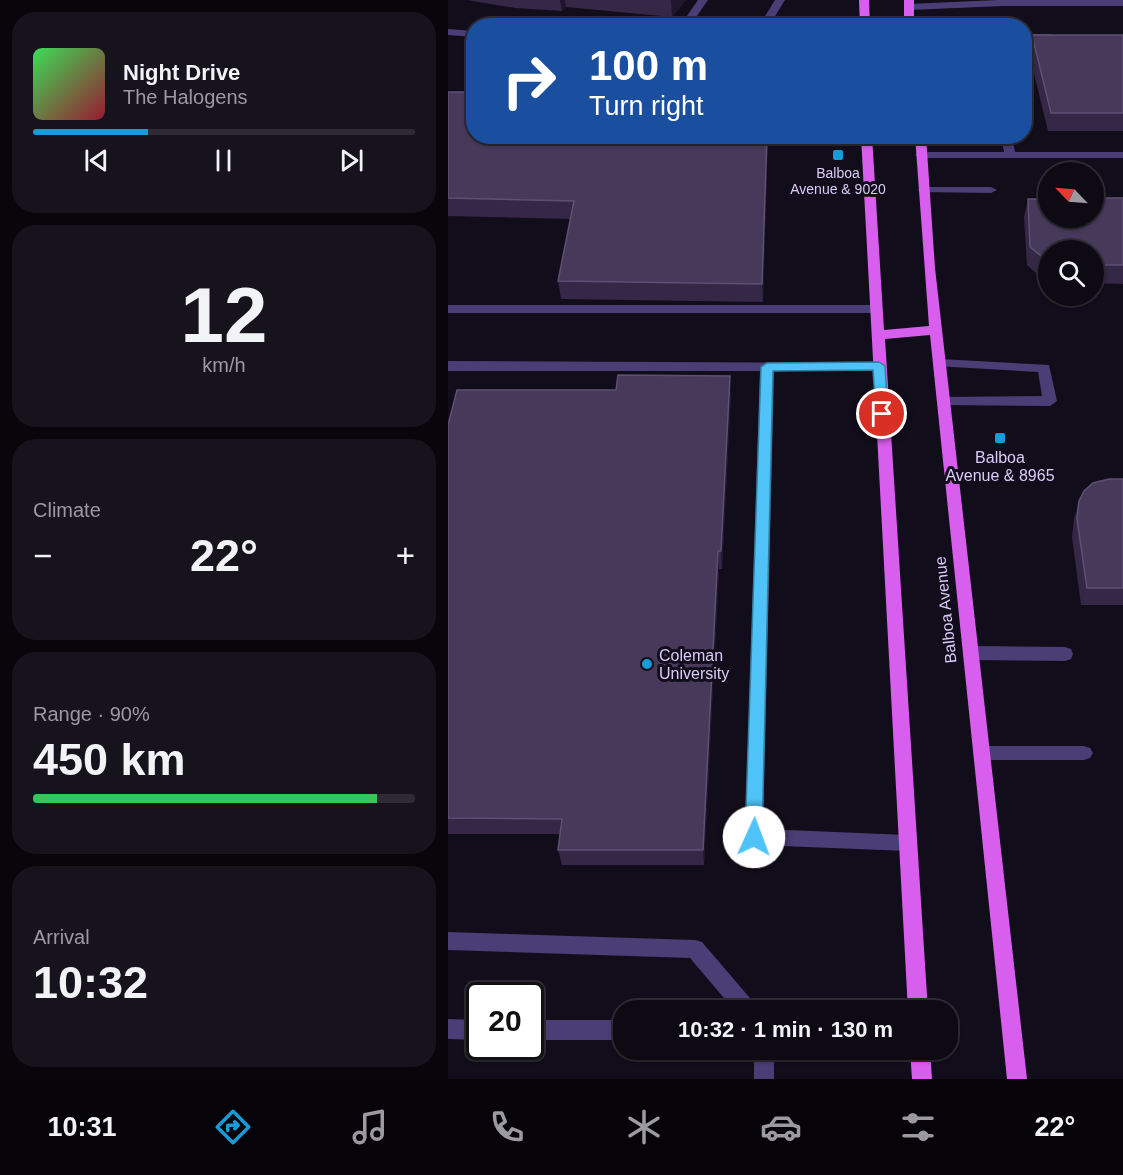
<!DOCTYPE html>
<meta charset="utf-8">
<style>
:root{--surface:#0e0a14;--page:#17131d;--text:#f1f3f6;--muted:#9b9aa0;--line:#2e2b34;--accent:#189bd9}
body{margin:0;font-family:Helvetica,sans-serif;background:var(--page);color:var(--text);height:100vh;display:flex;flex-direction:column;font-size:22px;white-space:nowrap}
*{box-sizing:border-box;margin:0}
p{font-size:20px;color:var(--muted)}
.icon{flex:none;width:33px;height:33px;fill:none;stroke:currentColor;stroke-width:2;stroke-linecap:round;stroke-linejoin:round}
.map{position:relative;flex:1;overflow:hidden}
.details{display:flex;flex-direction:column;gap:12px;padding:12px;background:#08060b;width:448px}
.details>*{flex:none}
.banner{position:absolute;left:18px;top:18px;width:566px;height:126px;border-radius:24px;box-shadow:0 2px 4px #0004,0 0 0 2px var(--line);background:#1a4fa0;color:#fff;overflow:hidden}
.needle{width:39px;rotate:295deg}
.tools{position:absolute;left:590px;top:162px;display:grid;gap:12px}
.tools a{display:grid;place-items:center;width:66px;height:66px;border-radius:50%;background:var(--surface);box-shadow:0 2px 4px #0004,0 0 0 2px var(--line);font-size:30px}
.speed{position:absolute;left:18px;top:982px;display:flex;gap:12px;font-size:30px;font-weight:700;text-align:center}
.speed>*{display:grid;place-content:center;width:78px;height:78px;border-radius:50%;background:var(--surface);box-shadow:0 2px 4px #0004,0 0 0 2px var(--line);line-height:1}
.speed .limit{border:3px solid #111;border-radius:9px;background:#fff;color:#111}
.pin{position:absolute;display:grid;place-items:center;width:51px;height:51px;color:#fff;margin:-26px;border:3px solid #fff;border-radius:50%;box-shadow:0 2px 6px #0007}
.me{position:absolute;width:66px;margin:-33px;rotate:2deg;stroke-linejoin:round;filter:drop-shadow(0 0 4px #0008)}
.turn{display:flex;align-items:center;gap:21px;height:126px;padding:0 24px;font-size:27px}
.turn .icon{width:78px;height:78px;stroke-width:2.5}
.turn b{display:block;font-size:42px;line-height:51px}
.big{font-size:45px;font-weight:700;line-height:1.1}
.details .widget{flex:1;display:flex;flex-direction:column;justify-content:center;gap:9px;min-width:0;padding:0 21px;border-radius:24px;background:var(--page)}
.details .dial{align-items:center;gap:0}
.dial b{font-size:78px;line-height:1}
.song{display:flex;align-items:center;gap:18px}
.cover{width:72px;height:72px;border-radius:9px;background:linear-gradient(135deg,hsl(130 70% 55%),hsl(350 70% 35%))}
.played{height:6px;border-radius:3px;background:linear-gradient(90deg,var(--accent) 30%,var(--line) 30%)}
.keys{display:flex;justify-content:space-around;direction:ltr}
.heat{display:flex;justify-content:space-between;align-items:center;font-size:33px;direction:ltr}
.charge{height:9px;border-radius:4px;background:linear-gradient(90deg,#34c759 90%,var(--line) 0)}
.trip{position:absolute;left:165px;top:1000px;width:345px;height:60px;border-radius:24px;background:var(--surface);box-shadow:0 2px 4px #0004,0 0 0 2px var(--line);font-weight:700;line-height:60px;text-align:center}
.dock{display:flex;height:96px;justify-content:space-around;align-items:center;background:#060408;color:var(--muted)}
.dock .icon{width:42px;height:42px}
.dock .active{color:var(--accent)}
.dock b{font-size:27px;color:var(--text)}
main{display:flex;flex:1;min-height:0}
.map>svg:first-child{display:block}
</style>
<main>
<section class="details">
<div class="widget">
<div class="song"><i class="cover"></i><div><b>Night Drive</b><p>The Halogens</p></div></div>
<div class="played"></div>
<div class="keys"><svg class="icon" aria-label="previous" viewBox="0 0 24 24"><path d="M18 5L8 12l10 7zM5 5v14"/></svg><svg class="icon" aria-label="pause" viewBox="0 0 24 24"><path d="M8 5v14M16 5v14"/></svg><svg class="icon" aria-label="next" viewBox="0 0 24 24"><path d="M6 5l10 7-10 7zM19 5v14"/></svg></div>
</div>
<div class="widget dial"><b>12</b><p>km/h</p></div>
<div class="widget"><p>Climate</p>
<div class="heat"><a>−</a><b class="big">22°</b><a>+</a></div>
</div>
<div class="widget"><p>Range · 90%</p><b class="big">450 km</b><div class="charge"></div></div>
<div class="widget"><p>Arrival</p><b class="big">10:32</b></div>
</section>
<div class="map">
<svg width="675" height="1079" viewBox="0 0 675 1079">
<rect width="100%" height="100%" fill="#120d1b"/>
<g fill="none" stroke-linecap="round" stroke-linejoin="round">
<g fill="#4b3d75" fill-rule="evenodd">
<polygon points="250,0 260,0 242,26 232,26"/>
<polygon points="327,0 337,0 321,26 311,26"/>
<polygon points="550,0 675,0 675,6 555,6 461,10 456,7 461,4"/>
<polygon points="0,29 26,31 26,37 0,35"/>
<polygon points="576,34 603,34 608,37 603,40 576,40"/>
<polygon points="553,136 564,136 567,152 675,152 675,158 473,158 467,155 473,152 556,152"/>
<polygon points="476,187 543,187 549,190 543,193 472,192 470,190"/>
<polygon points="0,305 428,305 434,309 428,313 0,313"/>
<polygon points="492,359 601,365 609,401 602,406 491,405 489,402 496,397 594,396 590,372 487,366 485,363 487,360"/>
<polygon points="0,361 436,363 438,366 436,369 431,371 326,371 315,829 460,835 466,837 469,843 466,849 460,851 306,845 300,843 297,837 312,371 0,371"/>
<polygon points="523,646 617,647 623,649 625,654 623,659 617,661 523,660 517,658 515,653 517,648"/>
<polygon points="534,746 636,746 642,748 645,753 642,758 636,760 534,760 528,758 525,753 528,748"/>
<polygon points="0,932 247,940 254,942 307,1004 310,1011 287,1011 242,958 0,950"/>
<polygon points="0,1019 32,1020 32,1040 0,1039"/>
<rect x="82" y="1020" width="94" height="20"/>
<rect x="306" y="1050" width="20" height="29"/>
</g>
<g fill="#d85fed" fill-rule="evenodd">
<polygon points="411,0 421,0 422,26 412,26"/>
<rect x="456" y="0" width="10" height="26"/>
<polygon points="413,136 424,136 436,330 481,326 467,136 478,136 487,268 579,1079 559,1079 482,335 437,339 480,1011 460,1011"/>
<polygon points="462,1050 482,1050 484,1079 464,1079"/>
</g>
</g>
<g fill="#352746">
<polygon points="19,0 238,0 224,17 118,7 114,11 67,8"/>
<polygon points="584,35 675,35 675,131 600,131 581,53"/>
<polygon points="0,92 320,136 315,302 113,299 110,281 122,219 0,216"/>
<polygon points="675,198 675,284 645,283 645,250 600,250 600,279 588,273 579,265 576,217 580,199"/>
<polygon points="283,394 274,569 271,569 256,865 114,865 110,850 112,834 0,834 0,425"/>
<polygon points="675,479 675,605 633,605 624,537 626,519 631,501"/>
</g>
<g fill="#1f152d">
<polygon points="112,0 117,0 118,7 114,11"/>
<polygon points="223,0 238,0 224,17"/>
<polygon points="319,136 320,136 315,302 314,284"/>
<polygon points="282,376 283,394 274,569 273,551"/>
<polygon points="270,551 271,569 256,865 255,850"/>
</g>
<g fill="#46395a" stroke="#5e5073" stroke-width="1.5">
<polygon points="584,35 675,35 675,113 603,113"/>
<polygon points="0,92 26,92 26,136 319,136 314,284 110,281 126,201 0,198"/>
<polygon points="645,198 675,198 675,265 645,265 645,250 600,250 600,259 592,255 582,247 580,199 600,199 600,218 645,218"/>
<polygon points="170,375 282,376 273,551 270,551 255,850 110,850 114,819 0,818 0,425 9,390 168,390"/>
<polygon points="661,479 675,479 675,588 639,588 629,519 631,501 636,491 645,483"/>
</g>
<polygon fill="#4fc3f7" stroke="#337fa1" stroke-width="1.5" points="431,362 437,366 440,414 434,418 428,414 425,370 325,371 314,837 311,842 306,845 300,842 297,837 313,367 319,363"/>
<g fill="#189bd9" stroke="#120d1b" stroke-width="2">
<rect x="384" y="149" width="12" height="12" rx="3"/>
<rect x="546" y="432" width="12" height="12" rx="3"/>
<circle cx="199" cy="664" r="6"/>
</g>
<g text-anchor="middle" stroke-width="6" stroke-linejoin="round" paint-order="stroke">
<g font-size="14" fill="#dbccf9" stroke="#120d1b">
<text x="390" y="178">Balboa<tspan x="390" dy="16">Avenue &amp; 9020</tspan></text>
</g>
<g font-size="16" fill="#dbccf9" stroke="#120d1b">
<text x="552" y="463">Balboa<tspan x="552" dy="18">Avenue &amp; 8965</tspan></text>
<text x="211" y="661" text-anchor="start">Coleman<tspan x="211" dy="18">University</tspan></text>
</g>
<g font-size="16" fill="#dbccf9" stroke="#120d1b">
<text transform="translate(497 610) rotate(-96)" y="6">Balboa Avenue</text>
</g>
</g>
</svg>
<div class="tools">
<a><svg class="needle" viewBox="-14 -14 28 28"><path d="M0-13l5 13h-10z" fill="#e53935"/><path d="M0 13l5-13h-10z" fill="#9b9aa0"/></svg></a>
<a><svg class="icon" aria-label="search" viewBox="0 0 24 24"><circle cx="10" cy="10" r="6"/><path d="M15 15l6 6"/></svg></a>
</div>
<div class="speed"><div class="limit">20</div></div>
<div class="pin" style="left:434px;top:414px;background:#d93025"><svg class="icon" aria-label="arrive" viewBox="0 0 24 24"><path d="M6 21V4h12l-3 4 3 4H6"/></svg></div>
<svg class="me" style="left:306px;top:837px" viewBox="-20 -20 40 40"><circle r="19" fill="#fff"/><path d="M0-13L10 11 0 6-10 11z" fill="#4fc3f7"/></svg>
<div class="trip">10:32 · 1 min · 130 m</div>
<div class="banner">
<div class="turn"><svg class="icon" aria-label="right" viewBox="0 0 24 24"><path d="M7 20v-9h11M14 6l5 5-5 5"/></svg><div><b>100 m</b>Turn right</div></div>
</div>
</div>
</main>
<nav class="dock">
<b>10:31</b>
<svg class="icon active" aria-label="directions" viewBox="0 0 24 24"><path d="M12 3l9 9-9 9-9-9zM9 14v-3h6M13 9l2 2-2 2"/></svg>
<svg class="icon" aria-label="music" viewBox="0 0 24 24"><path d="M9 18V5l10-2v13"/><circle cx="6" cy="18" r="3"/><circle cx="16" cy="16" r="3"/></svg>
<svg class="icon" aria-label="phone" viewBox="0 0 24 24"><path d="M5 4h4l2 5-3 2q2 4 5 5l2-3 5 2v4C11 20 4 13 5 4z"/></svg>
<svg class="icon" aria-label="climate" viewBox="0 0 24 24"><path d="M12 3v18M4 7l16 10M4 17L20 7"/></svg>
<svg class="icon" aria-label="car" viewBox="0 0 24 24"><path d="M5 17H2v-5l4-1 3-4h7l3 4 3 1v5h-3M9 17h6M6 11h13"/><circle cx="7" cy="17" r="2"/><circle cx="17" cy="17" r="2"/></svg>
<svg class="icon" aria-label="filters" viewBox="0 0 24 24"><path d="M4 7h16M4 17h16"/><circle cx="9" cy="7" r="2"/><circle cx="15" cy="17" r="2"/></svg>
<b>22°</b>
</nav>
